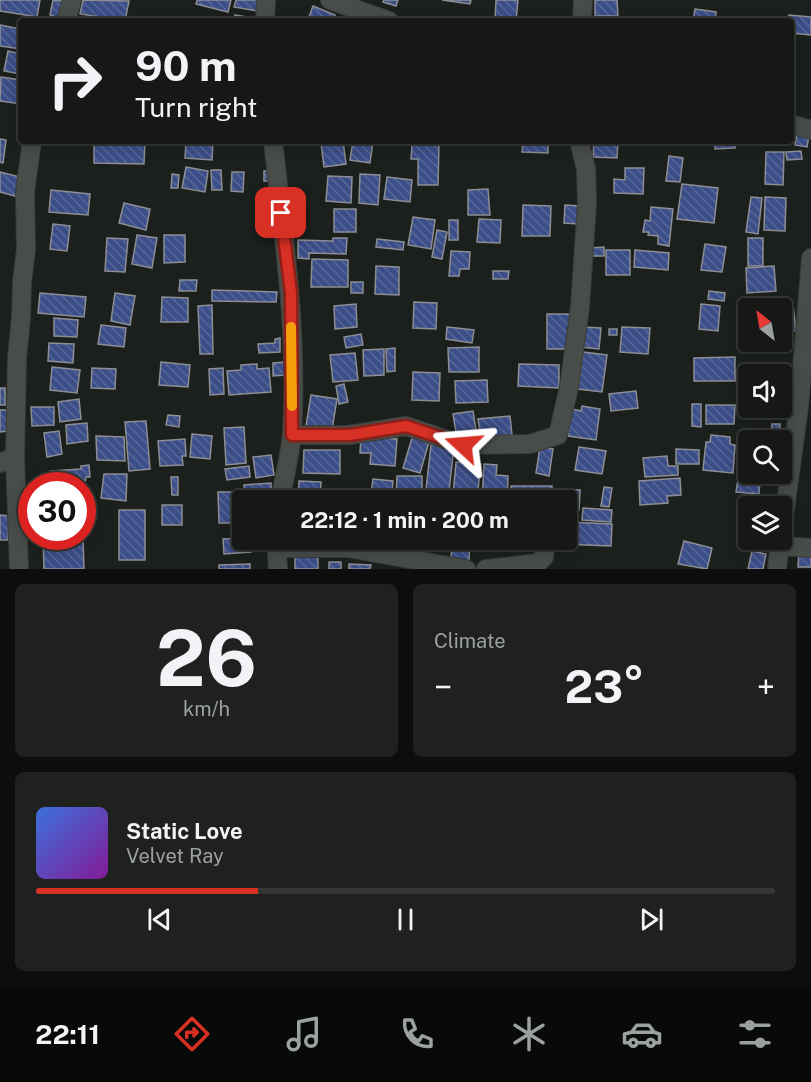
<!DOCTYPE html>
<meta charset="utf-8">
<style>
:root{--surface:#151815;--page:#1e211e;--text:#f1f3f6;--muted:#9da0a0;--line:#343734;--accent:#d93025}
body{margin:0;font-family:"Public Sans",sans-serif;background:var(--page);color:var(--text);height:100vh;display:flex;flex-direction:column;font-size:22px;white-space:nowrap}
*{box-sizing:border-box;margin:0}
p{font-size:20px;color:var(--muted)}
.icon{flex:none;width:33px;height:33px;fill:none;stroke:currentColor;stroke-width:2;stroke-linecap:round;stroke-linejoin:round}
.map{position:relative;height:569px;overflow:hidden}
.panel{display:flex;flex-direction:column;gap:15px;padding:15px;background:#0c0d0c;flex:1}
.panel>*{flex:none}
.guide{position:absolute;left:18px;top:18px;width:776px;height:126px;border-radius:6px;box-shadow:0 3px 15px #0003,0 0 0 2px var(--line);background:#151815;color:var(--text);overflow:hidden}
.needle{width:39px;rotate:329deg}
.controls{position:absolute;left:738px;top:298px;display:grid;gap:12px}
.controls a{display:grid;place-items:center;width:54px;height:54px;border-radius:6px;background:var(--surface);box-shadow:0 3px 15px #0003,0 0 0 2px var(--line);font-size:30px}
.speed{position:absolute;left:18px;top:472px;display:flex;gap:12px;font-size:30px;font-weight:700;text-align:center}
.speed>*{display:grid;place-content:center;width:78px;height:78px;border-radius:50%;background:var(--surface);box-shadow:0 3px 15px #0003,0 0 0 2px var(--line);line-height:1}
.speed .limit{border:9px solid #d22;background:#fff;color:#111}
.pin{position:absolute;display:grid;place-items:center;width:51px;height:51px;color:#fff;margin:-26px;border-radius:12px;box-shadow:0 3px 9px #0006}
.me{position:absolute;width:66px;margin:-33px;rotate:289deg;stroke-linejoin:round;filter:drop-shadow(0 0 4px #0008)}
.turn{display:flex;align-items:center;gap:21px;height:126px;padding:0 18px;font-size:27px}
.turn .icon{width:78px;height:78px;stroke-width:2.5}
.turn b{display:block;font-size:42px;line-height:51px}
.big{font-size:45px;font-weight:700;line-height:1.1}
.panel .widget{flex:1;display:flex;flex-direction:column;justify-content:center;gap:9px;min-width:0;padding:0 21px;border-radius:9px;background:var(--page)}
.panel .dial{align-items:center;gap:0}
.dial b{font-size:78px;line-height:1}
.song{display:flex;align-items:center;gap:18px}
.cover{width:72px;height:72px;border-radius:9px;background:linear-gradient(135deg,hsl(220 70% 55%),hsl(290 70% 35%))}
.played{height:6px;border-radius:3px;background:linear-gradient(90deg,var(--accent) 30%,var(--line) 30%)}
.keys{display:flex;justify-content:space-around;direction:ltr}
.heat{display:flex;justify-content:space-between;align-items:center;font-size:33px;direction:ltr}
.panel .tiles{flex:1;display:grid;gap:15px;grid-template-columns:1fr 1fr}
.widget:last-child{grid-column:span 2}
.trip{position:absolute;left:232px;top:490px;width:345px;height:60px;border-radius:6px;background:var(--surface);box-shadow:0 3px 15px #0003,0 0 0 2px var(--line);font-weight:700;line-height:60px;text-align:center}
.menu{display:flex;height:96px;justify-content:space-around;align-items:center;background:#080a08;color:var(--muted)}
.menu .icon{width:42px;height:42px}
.menu .selected{color:var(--accent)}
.menu b{font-size:27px;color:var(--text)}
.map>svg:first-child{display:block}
</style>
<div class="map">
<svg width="811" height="569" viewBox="0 0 811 569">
<defs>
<pattern id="building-back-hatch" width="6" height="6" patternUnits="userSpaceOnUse" patternTransform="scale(1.5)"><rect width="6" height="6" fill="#3c4e88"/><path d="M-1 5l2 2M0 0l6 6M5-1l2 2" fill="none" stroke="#576798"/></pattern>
</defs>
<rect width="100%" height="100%" fill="#1c201c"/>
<g fill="url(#building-back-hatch)" stroke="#8c8e94" stroke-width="1.5">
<polygon points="0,0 40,0 37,17 0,11"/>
<polygon points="53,0 63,1 59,18 50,15"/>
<polygon points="83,0 129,1 125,21 80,14"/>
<polygon points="197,0 231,0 228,12 196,4"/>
<polygon points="236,0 259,0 257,11 234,7"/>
<polygon points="384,0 398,0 396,6 383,2"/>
<polygon points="442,0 471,0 470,4"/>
<polygon points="496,0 518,0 516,21 495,21"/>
<polygon points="595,0 617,0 618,16 595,16"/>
<polygon points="313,6 335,15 333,21 318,21 309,17"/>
<polygon points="695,9 716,12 715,21 693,21"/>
<polygon points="235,15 259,19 259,21 234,21"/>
<polygon points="789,15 811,17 811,35 790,33"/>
<polygon points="0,25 21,29 21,49 0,46"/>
<polygon points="8,51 21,54 21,74 4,71"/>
<polygon points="1,77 21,80 21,104 0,101"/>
<polygon points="797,135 809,136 807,147 795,145"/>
<polygon points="0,139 6,140 3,163 0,162"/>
<polygon points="94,141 145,141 144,164 94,163"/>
<polygon points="186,141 213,141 212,160 185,158"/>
<polygon points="343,141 346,164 324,167 321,143"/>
<polygon points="353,141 373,142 370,163 350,160"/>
<polygon points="457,141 472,141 471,145 457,144"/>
<polygon points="523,141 548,141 548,153 522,152"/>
<polygon points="594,141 618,141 617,158 593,157"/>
<polygon points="715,141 735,141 735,148 715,149"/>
<polygon points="412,145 439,145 438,185 418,185 418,159 411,159"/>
<polygon points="801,151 802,159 787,160 786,152"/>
<polygon points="766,152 784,152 783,185 765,184"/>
<polygon points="669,156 683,158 680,182 666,181"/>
<polygon points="186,167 208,171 205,192 182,188"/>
<polygon points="625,168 644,168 643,194 614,193 614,179 625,180"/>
<polygon points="211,170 221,170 222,190 212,190"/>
<rect x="264" y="171" width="8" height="10"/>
<polygon points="0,172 20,177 15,196 0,192"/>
<polygon points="232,172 244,172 243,192 231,191"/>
<polygon points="172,174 179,175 178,188 171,188"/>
<polygon points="360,174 380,175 378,205 359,203"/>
<polygon points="328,176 352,177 351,203 326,201"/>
<polygon points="387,177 412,180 410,202 384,199"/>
<polygon points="682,184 718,188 714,223 677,219"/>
<polygon points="488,189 490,215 468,215 468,190"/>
<polygon points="51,190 90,194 88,215 49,212"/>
<polygon points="751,197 762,198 758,234 746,232"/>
<polygon points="765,197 786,198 785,231 764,230"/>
<polygon points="124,203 150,209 146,230 119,223"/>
<polygon points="523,205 551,206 550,236 522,236"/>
<polygon points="565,205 579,206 578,224 564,223"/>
<rect x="263" y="206" width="8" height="13"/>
<polygon points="651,207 673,209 669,246 658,244 658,236 648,235 649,232 643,232 645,220 650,221"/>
<rect x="334" y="209" width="22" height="23"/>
<polygon points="413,217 435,220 431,249 408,245"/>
<polygon points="479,219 501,220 500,243 477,242"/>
<rect x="449" y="220" width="9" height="20"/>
<polygon points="53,224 70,226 67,251 50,249"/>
<polygon points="437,230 447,232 442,259 432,257"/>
<polygon points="137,235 157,238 152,268 132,264"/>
<polygon points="164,235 185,235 185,262 164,263"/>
<polygon points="107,238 128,239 125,272 105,271"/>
<polygon points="333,238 347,238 346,254 309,253 309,259 298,258 298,240 333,241"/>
<rect x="748" y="238" width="15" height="28"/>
<polygon points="377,239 404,242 403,250 376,247"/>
<polygon points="705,244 726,247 722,272 701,270"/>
<polygon points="604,247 604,256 591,256 591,248"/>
<rect x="606" y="250" width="24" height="25"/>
<polygon points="635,250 669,253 668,270 634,267"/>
<polygon points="451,251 470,252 469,269 460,269 459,276 449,276"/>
<polygon points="312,259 348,260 348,287 311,287"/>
<polygon points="376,266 399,267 399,295 375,294"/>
<polygon points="774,266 776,291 747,293 746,268"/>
<polygon points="493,271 509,271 508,279 493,279"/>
<polygon points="180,280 197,280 196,291 179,291"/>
<rect x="351" y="282" width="12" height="11"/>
<polygon points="212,290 277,292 276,302 212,301"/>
<polygon points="709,291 725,293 724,301 708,299"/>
<polygon points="40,293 86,297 84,317 38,313"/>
<polygon points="115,293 135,296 130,325 111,321"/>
<polygon points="162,297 188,298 188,322 161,322"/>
<polygon points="414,302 437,303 436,329 413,328"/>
<polygon points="356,304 357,327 335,329 334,306"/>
<polygon points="701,304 720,306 718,331 699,329"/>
<polygon points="212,305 213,354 200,354 198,306"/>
<polygon points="793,305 796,331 782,333 782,309 762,309"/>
<polygon points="753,308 748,309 748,338 741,339 738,310"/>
<polygon points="547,314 570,314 569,349 547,349"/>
<polygon points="54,318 78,320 77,337 54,336"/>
<polygon points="101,325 126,328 124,347 98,344"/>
<polygon points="447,327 474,330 472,343 446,339"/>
<polygon points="583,327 601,328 599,349 581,347"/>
<polygon points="622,327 650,328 648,354 620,352"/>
<rect x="609" y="329" width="8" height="6"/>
<polygon points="361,334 363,345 346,348 344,337"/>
<polygon points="280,338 280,352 259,353 258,344 275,343 275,339"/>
<polygon points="49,343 74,344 73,363 48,361"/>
<polygon points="479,347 479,372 449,372 448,348"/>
<polygon points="395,348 395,371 387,372 386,349"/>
<polygon points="384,349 384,375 364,376 363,350"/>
<polygon points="583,352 607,355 602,392 578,389"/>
<polygon points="355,353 358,380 333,382 330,355"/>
<polygon points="735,357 735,381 694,381 694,358"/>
<polygon points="161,362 190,365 188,387 159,385"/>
<polygon points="285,362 285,375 273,376 273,363"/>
<polygon points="257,364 257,369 269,368 271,392 229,395 227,371 241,370 241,365"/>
<polygon points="519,364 559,365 559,388 518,386"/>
<polygon points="52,367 80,370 77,393 50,390"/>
<polygon points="779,367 780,375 754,375 754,370"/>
<polygon points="92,368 116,369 115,389 91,388"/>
<polygon points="223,368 224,394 210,395 209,369"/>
<polygon points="413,372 440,373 439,401 412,400"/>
<polygon points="487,380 488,402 456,403 455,381"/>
<polygon points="344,384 348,402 339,404 336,386"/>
<rect x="0" y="388" width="5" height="17"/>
<polygon points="636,391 638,408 611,411 609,394"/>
<polygon points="311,395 337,399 332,430 306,426"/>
<polygon points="79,399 81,419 60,422 58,402"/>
<polygon points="692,404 701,404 701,427 692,426"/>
<polygon points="706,405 735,405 734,424 706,424"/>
<polygon points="582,406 600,409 596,440 568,436 572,409 581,411"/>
<polygon points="31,407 54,407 54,425 32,426"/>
<polygon points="0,410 7,410 7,431 0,432"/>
<polygon points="473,411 477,436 457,439 453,414"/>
<polygon points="168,415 180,416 179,427 166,425"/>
<polygon points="510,416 512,435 481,439 478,419"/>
<polygon points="146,421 150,469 129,471 125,422"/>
<polygon points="87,423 88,441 67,444 66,425"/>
<polygon points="772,424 780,424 779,441 771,441"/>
<polygon points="244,427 246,463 226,465 224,428"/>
<polygon points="59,431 62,454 47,457 44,433"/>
<polygon points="192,434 212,436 210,459 190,457"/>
<polygon points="711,435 730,437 730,444 735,445 733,473 703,470 706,442 710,442"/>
<polygon points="96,436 124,437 125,461 97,460"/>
<polygon points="361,437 397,439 395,466 370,464 371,453 360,453"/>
<polygon points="412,438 429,442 420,473 403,468"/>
<polygon points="185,439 186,456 182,456 183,465 160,466 158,441"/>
<polygon points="431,445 454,447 448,500 425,498"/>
<polygon points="540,447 553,449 549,476 536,473"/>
<polygon points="579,447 606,451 602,474 575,470"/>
<polygon points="676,449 699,450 699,464 676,464"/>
<polygon points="304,450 340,450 340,474 303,473"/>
<polygon points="271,455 274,475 256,478 253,457"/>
<polygon points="667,456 668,466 678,466 678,475 645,477 643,458"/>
<polygon points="456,462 481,464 477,498 453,495"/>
<polygon points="484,464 497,465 496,475 508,476 507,501 482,501"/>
<polygon points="89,465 90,477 86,477 85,483 82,483 84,495 82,495 82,486 52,486 51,471 81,469 81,466"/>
<polygon points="249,466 250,477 227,480 225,469"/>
<polygon points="104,474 127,474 126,501 101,498"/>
<polygon points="397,476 422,476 422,500 396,499"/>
<polygon points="171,477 178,477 178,495 172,495"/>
<polygon points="680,478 681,495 667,496 668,503 640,505 639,481"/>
<polygon points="373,479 393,481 391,501 370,501"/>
<polygon points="738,479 760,481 759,494 736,492"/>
<polygon points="299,481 321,482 320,500 298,499"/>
<polygon points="271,483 271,491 245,493 244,485"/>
<polygon points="511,486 552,486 551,501 511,501"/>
<polygon points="604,487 612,488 609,507 601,506"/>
<polygon points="557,489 580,490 579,510 567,510 567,501 557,501"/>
<polygon points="218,492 238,492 239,523 219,523"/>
<rect x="162" y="505" width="20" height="20"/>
<polygon points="583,508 612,510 611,522 582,520"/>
<rect x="119" y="510" width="26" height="50"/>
<polygon points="0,515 9,516 8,540 0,540"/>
<polygon points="567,522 612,524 611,546 560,544 560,540 567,540"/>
<polygon points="83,537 84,569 44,569 43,539"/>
<polygon points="243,538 243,540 250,540 251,552 224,554 223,539"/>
<polygon points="364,540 389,540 389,544 364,545"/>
<polygon points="393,540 419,540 418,552 408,552 409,541"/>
<polygon points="422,540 440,540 440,544 422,543"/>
<polygon points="452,540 470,540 469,560 451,559"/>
<polygon points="532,540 531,549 505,548 506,541 485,541"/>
<polygon points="684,541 712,548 707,569 678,564"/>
<polygon points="752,551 766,554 763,569 748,569"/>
<polygon points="799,551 811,551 811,567 798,567"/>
<polygon points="295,552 318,553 318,569 295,569"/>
<rect x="329" y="562" width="12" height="7"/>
<polygon points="250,564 250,569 219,569 219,565"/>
<polygon points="349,564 371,565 370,569 349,569"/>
</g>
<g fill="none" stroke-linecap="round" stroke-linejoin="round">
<defs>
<g id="minor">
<polyline points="330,0 389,21"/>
<polyline points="66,21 72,0"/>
<polyline points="265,21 266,0"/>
<polyline points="582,21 583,0"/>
<polyline points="790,124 811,130"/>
<path d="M273 141C284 238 298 336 292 433 290 456 284 479 280 501"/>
<polyline points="292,435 349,435 406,426 463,445 530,444 558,435 569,387 580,307 587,203 586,169 579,141"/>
<polyline points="15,457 19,569"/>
<polyline points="0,463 15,457 17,358 21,318 22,282 26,250 25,192 32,141"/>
<polyline points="782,532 799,406 811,258"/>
<polyline points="276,540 278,569"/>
<polyline points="779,546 811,548"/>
<polyline points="276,548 348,548 466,569"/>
<polyline points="486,569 538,563 544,557 546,540"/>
<polyline points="777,569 780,540"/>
</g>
</defs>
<use href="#minor" stroke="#383b38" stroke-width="20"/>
<use href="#minor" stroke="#494d49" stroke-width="18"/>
</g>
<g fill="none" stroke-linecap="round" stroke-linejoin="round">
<defs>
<polyline id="route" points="281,213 291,293 292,435 350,435 406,426 463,445"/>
</defs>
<use href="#route" stroke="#8d1f18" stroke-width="15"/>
<use href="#route" stroke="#d93025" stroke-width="10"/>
<polyline stroke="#f59e0b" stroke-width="10" points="291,327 292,406"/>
</g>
</svg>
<div class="controls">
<a><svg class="needle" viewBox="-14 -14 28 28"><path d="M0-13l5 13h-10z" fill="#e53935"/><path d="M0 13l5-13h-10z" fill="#9da0a0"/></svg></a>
<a><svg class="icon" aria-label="sound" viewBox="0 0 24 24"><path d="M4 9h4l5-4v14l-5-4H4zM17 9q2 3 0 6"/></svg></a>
<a><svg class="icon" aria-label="search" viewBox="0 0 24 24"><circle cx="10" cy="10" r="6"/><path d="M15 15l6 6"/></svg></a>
<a><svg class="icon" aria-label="layers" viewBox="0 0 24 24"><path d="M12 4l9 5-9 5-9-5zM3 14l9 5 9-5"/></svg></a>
</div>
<div class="speed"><div class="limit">30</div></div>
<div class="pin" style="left:281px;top:213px;background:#d93025"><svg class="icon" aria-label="arrive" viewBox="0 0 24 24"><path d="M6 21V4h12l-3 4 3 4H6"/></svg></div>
<svg class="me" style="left:463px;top:445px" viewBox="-20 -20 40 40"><path d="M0-17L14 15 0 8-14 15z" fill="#d93025" stroke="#fff" stroke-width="4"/></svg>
<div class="trip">22:12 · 1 min · 200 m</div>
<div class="guide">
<div class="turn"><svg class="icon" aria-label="right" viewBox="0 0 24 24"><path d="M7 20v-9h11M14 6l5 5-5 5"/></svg><div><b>90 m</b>Turn right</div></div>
</div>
</div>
<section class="panel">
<div class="tiles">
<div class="widget dial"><b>26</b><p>km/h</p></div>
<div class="widget"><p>Climate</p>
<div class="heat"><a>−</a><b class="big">23°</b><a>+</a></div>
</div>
<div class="widget">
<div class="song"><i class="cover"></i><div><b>Static Love</b><p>Velvet Ray</p></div></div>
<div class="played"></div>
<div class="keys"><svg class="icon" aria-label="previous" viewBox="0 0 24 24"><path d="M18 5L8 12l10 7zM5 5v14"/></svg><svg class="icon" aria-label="pause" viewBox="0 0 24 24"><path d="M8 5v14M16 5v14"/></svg><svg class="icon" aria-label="next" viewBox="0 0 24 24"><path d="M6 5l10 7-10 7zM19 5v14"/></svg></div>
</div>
</div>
</section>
<nav class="menu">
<b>22:11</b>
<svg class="icon selected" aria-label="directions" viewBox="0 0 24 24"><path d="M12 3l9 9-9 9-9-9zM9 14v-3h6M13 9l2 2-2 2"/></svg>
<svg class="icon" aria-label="music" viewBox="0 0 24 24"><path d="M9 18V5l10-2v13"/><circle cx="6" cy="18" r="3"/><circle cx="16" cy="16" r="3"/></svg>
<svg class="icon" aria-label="phone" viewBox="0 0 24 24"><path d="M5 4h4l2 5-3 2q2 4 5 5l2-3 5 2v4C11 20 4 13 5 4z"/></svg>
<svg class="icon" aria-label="climate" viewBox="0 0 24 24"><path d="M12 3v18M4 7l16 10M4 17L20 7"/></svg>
<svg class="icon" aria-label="car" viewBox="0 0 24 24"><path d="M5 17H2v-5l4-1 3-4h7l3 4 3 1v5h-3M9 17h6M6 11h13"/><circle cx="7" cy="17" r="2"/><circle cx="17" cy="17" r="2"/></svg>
<svg class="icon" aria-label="filters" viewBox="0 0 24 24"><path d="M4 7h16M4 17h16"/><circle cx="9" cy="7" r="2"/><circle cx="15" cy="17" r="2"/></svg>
</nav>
